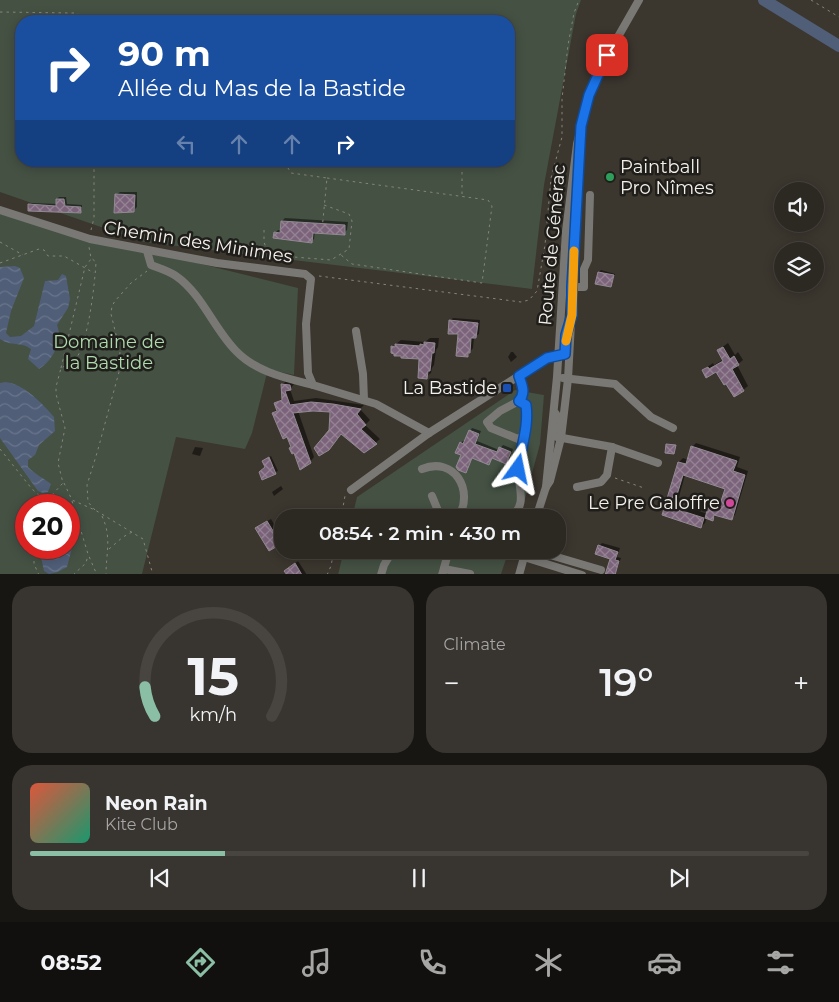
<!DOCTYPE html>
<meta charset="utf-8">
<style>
:root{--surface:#2c2822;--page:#38342f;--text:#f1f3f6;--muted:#a6a6a5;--line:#484440;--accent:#8abfa5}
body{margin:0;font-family:Montserrat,sans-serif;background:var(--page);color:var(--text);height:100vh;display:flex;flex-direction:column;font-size:19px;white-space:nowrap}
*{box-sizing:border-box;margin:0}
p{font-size:16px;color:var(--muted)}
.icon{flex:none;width:28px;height:28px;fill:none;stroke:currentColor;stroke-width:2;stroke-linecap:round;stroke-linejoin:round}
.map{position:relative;height:574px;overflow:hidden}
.details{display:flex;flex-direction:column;gap:12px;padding:12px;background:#181613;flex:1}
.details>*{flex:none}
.guide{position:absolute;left:15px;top:15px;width:500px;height:152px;border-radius:20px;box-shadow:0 2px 12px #0003,0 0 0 1px var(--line);background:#1a4fa0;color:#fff;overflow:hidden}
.controls{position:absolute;left:774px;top:182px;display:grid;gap:10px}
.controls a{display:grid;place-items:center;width:50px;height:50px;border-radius:50%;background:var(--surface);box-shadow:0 2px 12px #0003,0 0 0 1px var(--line);font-size:25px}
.speed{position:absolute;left:15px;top:494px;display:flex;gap:10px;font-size:25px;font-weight:700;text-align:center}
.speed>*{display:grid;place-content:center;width:65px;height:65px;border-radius:50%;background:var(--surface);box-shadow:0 2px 12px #0003,0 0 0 1px var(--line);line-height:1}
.speed .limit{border:8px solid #d22;background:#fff;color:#111}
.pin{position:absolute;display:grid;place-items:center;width:42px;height:42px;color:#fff;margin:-21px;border-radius:10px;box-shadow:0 2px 8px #0006}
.me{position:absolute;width:55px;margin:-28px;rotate:12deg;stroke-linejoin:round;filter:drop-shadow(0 0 4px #0008)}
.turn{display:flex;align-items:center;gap:18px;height:105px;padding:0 20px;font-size:22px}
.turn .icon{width:65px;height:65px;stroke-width:2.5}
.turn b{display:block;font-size:35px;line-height:42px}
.lanes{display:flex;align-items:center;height:48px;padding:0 20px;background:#0003;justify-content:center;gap:25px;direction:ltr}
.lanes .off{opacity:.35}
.big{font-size:38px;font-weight:600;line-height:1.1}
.details .tile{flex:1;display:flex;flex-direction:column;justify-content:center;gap:8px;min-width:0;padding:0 18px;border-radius:20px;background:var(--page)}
.details .dial{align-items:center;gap:0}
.dial svg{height:130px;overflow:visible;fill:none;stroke:var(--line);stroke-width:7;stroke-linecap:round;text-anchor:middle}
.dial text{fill:var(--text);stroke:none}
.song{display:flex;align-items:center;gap:15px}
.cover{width:60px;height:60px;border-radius:8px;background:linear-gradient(135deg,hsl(10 70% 55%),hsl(160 70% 35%))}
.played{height:5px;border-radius:2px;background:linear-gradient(90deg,var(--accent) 25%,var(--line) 25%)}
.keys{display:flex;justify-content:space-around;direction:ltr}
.heat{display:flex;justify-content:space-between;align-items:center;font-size:28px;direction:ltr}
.details .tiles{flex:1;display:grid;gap:12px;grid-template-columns:1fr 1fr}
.tile:last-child{grid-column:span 2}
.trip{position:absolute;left:274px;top:509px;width:292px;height:50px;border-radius:20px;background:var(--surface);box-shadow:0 2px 12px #0003,0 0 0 1px var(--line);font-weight:600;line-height:50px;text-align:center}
.menu{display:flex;height:80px;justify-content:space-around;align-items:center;background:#12100e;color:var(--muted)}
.menu .icon{width:35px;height:35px}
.menu .selected{color:var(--accent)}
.menu b{font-size:22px;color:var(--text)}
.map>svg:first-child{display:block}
</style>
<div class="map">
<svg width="839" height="575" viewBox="0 0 839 575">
<defs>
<pattern id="water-waves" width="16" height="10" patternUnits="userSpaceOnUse" patternTransform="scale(1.25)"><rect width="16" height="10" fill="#505e78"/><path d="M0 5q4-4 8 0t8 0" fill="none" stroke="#6a758b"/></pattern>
<pattern id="building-cross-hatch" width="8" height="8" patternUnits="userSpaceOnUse" patternTransform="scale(1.25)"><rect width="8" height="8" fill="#7b647b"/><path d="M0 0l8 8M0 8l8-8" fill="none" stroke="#958294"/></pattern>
</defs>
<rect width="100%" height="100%" fill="#3b362e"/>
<g fill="#445143" fill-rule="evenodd">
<path d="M0 0H581L576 14 544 185 532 289 144 242 0 192ZM21 21H509V161H21Z"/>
<path d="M0 214 298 288 294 375 268 369 252 433 245 449 176 437 142 574 0 575ZM26 505H69V548H26Z"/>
<polygon points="515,390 544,395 540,444 520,517 352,518 357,497"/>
<polygon points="344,550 509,550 501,574 338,575"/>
</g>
<g fill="url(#water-waves)">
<path d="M15 266 20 268 24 278 11 311 6 333 10 337 21 336 34 326 45 281 58 280 62 274 66 276 70 299 68 308 57 325C63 340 53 361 39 369L28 359 31 349C20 341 12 347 0 339V267Z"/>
<path d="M5 382C23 383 43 404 54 417L55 431 39 445 35 455 28 460V467C35 474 43 478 51 484L48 492 43 493 38 491 0 438V383Z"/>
<polygon points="69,541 72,548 67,567 58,572 49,574 44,571 39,548 69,548"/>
</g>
<g fill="#0007" fill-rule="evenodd">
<polygon points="120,192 137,192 137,207 133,211 116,195"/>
<polygon points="59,197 66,197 67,204 82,205 82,210 80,212 30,205 32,203 57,204 57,199"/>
<polygon points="285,218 348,222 347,230 344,233 315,231 314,239 311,242 275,233 278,230 282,230 282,221"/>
<polygon points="601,270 615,274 611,286 599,272"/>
<polygon points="453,318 480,320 479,334 474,337 473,348 467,356 459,333 450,321"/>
<polygon points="430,338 439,338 438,347 436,350 434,365 432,368 431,373 426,377 420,358 392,347 401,340 425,342"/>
<polygon points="728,343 735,355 738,352 743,360 737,365 748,386 743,390 716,370 703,370 713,363 714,365 724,359 718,350"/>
<polygon points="511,352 513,352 517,357 511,362 508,357"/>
<polygon points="286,381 294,381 294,384 290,389 294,401 316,398 364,405 360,409 370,420 365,425 380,439 364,452 342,432 330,430 331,411 313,409 298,411 314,457 310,462 292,446 273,413 277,409 275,403 283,398 282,385"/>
<polygon points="472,428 481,431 477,441 499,450 503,445 513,449 509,460 506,462 493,457 489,464 473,457 466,471 461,443 463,441 465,441"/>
<path d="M696 443 740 457 737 467 748 471 735 515 731 519 717 515 712 519 707 517 705 523 701 527 663 514 679 462 683 458 688 460 692 447ZM685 475 726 488 722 503 715 501 710 505 708 514 677 504Z"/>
<polygon points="195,447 203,448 200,456 192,454"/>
<polygon points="271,456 278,471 263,478 266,467 263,461"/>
<polygon points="281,486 283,489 274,496 272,492"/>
<polygon points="271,519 282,537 282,541 270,549 260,525"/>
<polygon points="602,543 620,548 617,557 621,558 615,575 612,558 599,546"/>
<polygon points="298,561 307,575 287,575 288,569"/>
</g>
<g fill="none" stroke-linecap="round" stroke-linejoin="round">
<polyline stroke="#505e78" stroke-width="12" points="764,0 839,46"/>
</g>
<g fill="url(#building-cross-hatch)" stroke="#928a92">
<polygon points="115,194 135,195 134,212 114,213"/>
<polygon points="56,199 64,199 65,206 81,207 81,213 28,211 28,204 56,206"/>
<polygon points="281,221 345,225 345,235 313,233 312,243 273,238 274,232 280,233"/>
<polygon points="598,272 614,275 611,287 595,284"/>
<polygon points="449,320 478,323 476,338 471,338 470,353 468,353 468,357 456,356 458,334 448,334"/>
<polygon points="424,342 435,343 434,353 432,353 430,371 428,371 427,379 418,378 419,359 401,358 401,356 394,356 394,354 391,353 391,346 395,347 395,344 420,346 420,344 424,345"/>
<polygon points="723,347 730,359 734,356 739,365 732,369 744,391 734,397 726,384 724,385 716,372 706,378 702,370 708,367 709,369 723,361 717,350"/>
<polygon points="281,384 290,385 291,390 285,391 290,405 311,402 333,404 361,409 357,414 366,425 361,429 377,444 364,453 341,434 329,450 319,456 314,448 329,430 330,412 313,411 293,413 311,463 300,470 294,453 292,454 289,448 291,447 287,437 283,439 272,413 277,411 274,403 282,400"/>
<polygon points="469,430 479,434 475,444 497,452 499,447 511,452 506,464 492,458 489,465 472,458 466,473 458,470 456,467 461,455 455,453 460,442 463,444"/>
<polygon points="666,444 676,445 674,454 665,453"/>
<polygon points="691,446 737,461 733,471 745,475 732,520 714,515 713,521 705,518 709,504 719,507 725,489 683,475 673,508 704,518 701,528 662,515 678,462 686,464"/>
<polygon points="269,457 276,474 262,480 259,472 265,467 262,461"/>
<polygon points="267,521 281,544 269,551 255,528"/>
<polygon points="598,545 618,552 615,560 619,561 615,575 605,575 610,559 595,554"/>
<polygon points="295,563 302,575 287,575 284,571"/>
</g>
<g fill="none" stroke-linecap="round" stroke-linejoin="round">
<g stroke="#88837d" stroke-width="1" stroke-dasharray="2.5 4" stroke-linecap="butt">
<polyline points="811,0 839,17"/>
<polyline points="0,12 74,13 96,20 96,21"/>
<polyline points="288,161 288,168 291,173 327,178 322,230 321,233"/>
<polyline points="327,178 488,200 492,206 482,283 352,264 341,255"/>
<polyline points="462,194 462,161"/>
<polyline points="91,230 94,218 94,161"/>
<polyline points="264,230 264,242 269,256 269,261"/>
<polyline points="0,242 23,255"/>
<polyline points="269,255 331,260 349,249 352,221 349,214 324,205"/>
<polyline points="0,263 39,249 44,250 48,256 64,256 94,273"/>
<polyline points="319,276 521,302 529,300 537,291 545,245 551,178 562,137 562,99 568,45 574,13 579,0"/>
<polyline points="61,368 85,267 91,259"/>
<polyline points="0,449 32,489 42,498"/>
<polyline points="615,478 644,488"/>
<polyline points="64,483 72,500 95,510 143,539 153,575"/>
<polyline points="72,501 88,554 97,575"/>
<path d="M37 505 42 498 50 497 63 483 58 463 65 428 56 394V387L61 368C65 366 72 363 75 360 88 345 95 283 96 262L91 258 89 247"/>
<polyline points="95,510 88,502 87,485 97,453 119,372 120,351 111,314 112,306 115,301 131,283 147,271"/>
<path d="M102 516C112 538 106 552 106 575"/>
<polyline points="341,518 345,496"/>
<polyline points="34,548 34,564 39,575"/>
<polyline points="109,549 123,537 132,532"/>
<polyline points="73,575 86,563 88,555"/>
<polyline points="327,575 331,566 334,550"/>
</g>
<g stroke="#797874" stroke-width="8">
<polyline points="0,210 90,239 217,263 305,274 311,279 306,324 308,373 313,385 376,404 429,433"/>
<path d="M147 251 151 265C159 268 169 271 176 276 202 294 214 329 236 351 256 372 286 378 313 385"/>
<polyline points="569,287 584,287 584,269 588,260 590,195"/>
<polyline points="356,331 363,374 364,400"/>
<polyline points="519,376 524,391 523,397 519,401 500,411 487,422 491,428 518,439 525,435 527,415 526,405 519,401"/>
<polyline points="563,378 615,384 651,417 673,428"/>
<polyline points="556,414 558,419 557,437 612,447 658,463"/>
<path d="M422 469C454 456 475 490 458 518"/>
<polyline points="546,487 557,377 566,231 577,144 589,95 599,70 639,0"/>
<polyline points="577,487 601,482 607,475 612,447"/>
<polyline points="351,490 429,433 547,358 563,354"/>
<polyline points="432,496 441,518"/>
<polyline points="460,515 473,518"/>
<path d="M508 518C530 507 517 485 518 467 519 456 523 445 525 435"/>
<polyline points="536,518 546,487 550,481 561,438 568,379 580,153"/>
<polyline points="533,550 601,570"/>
<polyline points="524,557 582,575"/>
<polyline points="444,569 470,574"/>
<polyline points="381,575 384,565 393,550"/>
<polyline points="442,575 449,550"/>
<polyline points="519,575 526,550"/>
</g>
</g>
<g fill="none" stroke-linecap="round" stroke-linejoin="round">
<defs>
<path id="route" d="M518 469C521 447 529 427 526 405L519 401C526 393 522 385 519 376L547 358 565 354 566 335 572 315V287L581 126 589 95 607 55"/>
</defs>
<use href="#route" stroke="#114b97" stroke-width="12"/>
<use href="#route" stroke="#1a73e8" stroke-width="9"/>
<polyline stroke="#f59e0b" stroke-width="9" points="566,341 572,315 574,251"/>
</g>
<circle fill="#2e9e5b" stroke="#201e1a" stroke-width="2" cx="610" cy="177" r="5"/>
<rect fill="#1a4fb4" stroke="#201e1a" stroke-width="2" x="502" y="383" width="10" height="10" rx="2.5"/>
<circle fill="#d1479c" stroke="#201e1a" stroke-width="2" cx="730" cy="503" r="5"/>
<g text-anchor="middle" stroke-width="5" stroke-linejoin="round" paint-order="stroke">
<g font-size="18" fill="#f4f0ec" stroke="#201e1a" text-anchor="end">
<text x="620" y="173" text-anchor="start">Paintball<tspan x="620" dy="21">Pro Nîmes</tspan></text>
<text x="497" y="394">La Bastide</text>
<text x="720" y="509">Le Pre Galoffre</text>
</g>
<g font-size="18" fill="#f4f0ec" stroke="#201e1a">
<text transform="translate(198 242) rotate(9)" y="6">Chemin des Minimes</text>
<text transform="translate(552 245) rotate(-85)" y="6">Route de Générac</text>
</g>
<g font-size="18" fill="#aedaae" stroke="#201e1a">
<text x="109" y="348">Domaine de<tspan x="109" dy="21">la Bastide</tspan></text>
</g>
</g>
</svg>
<div class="controls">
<a><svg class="icon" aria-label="sound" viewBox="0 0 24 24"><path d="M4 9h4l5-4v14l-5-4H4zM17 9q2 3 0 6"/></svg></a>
<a><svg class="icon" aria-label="layers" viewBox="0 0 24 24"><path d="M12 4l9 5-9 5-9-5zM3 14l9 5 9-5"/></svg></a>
</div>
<div class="speed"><div class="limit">20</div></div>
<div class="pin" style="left:607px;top:55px;background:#d93025"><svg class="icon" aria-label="arrive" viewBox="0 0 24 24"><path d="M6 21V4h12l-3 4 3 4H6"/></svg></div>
<svg class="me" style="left:518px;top:469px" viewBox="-20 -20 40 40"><path d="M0-17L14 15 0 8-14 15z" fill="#1a73e8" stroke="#fff" stroke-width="4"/></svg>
<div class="trip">08:54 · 2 min · 430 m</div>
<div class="guide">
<div class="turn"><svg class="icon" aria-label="right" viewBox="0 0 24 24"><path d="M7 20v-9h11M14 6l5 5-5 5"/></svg><div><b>90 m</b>Allée du Mas de la Bastide</div></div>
<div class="lanes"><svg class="icon off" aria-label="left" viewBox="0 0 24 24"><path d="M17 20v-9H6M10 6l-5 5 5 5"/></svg><svg class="icon off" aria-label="ahead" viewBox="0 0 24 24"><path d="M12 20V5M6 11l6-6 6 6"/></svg><svg class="icon off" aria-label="ahead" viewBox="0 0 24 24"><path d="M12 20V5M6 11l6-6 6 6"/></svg><svg class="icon" aria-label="right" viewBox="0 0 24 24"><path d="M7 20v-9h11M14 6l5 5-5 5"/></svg></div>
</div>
</div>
<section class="details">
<div class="tiles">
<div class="tile dial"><svg viewBox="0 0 100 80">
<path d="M14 69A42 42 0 1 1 86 69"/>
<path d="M14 69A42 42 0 0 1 8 51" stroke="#8abfa5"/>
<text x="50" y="56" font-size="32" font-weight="700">15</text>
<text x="50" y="72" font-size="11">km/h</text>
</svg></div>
<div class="tile"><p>Climate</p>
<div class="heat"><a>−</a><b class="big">19°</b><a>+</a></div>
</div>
<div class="tile">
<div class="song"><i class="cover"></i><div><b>Neon Rain</b><p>Kite Club</p></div></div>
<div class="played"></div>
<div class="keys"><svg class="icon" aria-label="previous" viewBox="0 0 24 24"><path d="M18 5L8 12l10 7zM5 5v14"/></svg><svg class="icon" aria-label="pause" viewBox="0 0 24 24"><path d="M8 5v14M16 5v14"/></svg><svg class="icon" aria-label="next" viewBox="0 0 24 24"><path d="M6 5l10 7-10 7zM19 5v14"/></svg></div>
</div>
</div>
</section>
<nav class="menu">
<b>08:52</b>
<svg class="icon selected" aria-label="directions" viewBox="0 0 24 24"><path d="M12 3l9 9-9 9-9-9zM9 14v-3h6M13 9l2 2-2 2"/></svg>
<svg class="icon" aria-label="music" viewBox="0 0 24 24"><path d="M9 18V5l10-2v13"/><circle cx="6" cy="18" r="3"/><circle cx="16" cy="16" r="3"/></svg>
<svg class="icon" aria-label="phone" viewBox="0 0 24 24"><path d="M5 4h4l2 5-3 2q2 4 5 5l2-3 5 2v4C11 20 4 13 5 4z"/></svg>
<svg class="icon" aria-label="climate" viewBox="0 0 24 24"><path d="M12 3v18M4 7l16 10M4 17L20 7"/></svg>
<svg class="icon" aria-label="car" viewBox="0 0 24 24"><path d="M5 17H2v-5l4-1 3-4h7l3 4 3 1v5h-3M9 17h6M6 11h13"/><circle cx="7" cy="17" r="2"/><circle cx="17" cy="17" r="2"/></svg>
<svg class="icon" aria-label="filters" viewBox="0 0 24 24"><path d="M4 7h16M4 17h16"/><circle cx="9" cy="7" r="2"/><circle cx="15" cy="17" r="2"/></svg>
</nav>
